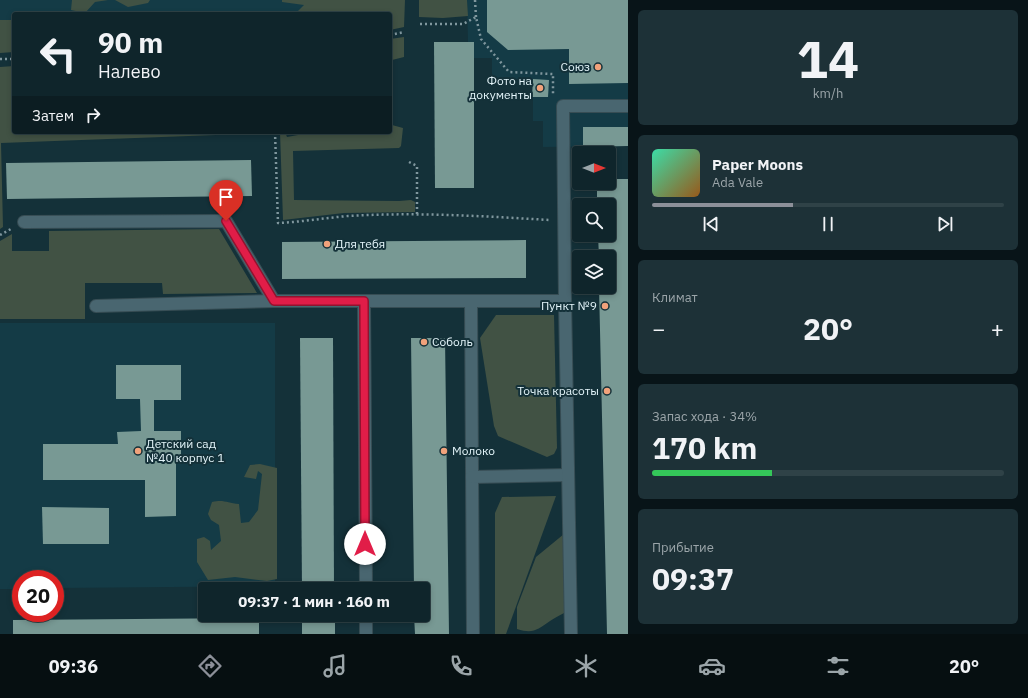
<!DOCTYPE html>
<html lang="ru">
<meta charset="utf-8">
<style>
:root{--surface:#0f252b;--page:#1d3137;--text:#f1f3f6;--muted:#9ba5a9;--line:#2f4247;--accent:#8c9099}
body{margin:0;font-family:"IBM Plex Sans",sans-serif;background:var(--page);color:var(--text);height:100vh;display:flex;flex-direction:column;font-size:15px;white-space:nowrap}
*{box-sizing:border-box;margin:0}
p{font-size:13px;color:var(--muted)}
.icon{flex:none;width:22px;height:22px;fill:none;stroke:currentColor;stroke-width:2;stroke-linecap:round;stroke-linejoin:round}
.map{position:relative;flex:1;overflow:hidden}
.sheet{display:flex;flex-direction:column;gap:10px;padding:10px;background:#081418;width:400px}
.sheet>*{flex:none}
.guide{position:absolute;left:12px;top:12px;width:380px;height:122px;border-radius:4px;box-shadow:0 2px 6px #0003,0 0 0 1px var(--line);background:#0f252b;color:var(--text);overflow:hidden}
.needle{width:26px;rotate:90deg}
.tools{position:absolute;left:572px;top:146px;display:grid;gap:8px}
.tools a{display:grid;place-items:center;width:44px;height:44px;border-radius:4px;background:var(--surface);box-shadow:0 2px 6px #0003,0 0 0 1px var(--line);font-size:20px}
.speed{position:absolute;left:12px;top:570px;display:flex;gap:8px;font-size:20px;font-weight:700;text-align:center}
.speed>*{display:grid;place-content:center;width:52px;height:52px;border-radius:50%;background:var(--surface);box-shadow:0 2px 6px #0003,0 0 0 1px var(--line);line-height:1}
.speed .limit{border:6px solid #d22;background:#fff;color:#111}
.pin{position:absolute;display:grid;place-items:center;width:34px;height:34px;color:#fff;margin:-41px -17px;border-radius:50% 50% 50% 0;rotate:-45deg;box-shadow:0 0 4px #0007}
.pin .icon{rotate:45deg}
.me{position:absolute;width:44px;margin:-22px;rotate:0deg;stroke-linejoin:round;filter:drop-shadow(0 0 3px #0008)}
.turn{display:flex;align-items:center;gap:14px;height:84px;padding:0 20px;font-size:18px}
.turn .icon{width:52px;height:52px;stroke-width:2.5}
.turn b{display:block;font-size:28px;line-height:34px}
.then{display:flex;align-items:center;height:38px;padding:0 20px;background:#0003;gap:8px;font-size:15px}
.big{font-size:30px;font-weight:700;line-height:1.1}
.sheet .tile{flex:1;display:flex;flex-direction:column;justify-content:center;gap:6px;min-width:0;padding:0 14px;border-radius:6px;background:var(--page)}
.sheet .dial{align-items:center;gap:0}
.dial b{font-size:52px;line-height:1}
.song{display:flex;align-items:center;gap:12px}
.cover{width:48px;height:48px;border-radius:6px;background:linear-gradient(135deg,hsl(160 70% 55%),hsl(30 70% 35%))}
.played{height:4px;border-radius:2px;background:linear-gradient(90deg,var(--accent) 40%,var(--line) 40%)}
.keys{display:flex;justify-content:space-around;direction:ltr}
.heat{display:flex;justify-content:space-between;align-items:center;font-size:22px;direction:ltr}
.charge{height:6px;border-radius:3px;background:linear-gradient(90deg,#34c759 34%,var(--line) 0)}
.trip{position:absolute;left:198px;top:582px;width:232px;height:40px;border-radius:4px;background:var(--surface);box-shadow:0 2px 6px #0003,0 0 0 1px var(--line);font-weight:700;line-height:40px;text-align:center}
.tabs{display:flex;height:64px;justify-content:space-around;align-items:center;background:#060f11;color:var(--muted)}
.tabs .icon{width:28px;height:28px}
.tabs .active{color:var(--accent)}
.tabs b{font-size:18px;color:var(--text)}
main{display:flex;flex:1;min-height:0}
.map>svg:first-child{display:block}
</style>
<main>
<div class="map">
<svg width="628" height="634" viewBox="0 0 628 634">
<rect width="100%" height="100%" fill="#143139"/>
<g fill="#143b46">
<polygon points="0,0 343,0 329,14 14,14 14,42 0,42"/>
<polygon points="467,0 628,0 628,146 543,147 543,121 533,121 533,80 492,78 492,58 474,58 474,42 468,42"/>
<polygon points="0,323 275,323 275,586 55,588 55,579 21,579 21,589 0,589"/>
</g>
<g fill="#415244">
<polygon points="72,0 108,0 95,2 85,13 71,10"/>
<polygon points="115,0 150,0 148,3 128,7"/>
<polygon points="282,0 405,0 404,27 390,30 390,14 209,14 222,12 296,13 304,5 282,2"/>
<polygon points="419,0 467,0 468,16 443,18 419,17"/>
<polygon points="0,20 14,20 14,52 0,53"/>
<polygon points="404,37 404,57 392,60 392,125 403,128 401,146 399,148 293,151 294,200 399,201 411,200 415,202 415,212 344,213 283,220 280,132 285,132 287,137 298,135 301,132 390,132 390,39"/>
<polygon points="14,66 14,132 270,132 270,133 1,143 3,227 0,229 0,67"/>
<polygon points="219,229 257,293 163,294 162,283 85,283 85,319 0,319 0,241 12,234 12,251 49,251 49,231"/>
<polygon points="496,315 554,315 557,448 554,454 547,457 498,436 494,426 480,338"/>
<path d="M260 464 277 468V579L267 581 235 577 208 580 197 562V539L204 537 210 541 211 550 221 541 219 525 211 520 208 514 212 502C224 499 227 503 239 504L241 523 249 522 258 510 262 474 258 471 256 479 244 477 250 465Z"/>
<polygon points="556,496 506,634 495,634 495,513 502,497"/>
<path d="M564 534V613C559 616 554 618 550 621 537 630 533 634 517 629V607L536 557Z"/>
</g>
<g fill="#789994">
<polygon points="487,0 628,0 628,83 569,84 569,49 508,50 487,32"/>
<polygon points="434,42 474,42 474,188 435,188"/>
<polygon points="533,79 549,80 548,97 532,97"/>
<polygon points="583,127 628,127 628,146 583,147"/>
<polygon points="251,160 252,196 7,199 6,163"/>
<polygon points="609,179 628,179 628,634 607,634 599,287 609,287 609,257 599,257 598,235 609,235 609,205 597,205 597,183 609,183"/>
<polygon points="526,240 526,278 282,279 282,242"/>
<polygon points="300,338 333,338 334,589 302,589"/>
<polygon points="411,338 445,338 449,634 415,634 414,615 423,615 423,589 414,589"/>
<polygon points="116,365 181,365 181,400 154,400 154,431 181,431 181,461 176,461 176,516 145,517 145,480 43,480 43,444 118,444 117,432 141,431 140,399 116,399"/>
<polygon points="42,507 109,508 109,544 43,544"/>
<rect x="302" y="615" width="33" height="19"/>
<polygon points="259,618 259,634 13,634 13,620"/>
</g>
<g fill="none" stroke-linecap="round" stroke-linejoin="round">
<defs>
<g id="minor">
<polyline points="24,222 226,221 274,301"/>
<polyline points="364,301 366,589"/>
<polyline points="471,301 473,634"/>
<polyline points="96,306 274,301 565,301"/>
<polyline points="472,477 568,475"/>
<polyline points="366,615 366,634"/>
<polyline points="571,634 565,301 563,106 628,106"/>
</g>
</defs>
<use href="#minor" stroke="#374d54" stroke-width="14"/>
<g stroke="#80979e" stroke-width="2.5" stroke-dasharray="2 3" stroke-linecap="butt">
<polyline points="475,0 476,17"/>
<polyline points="420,24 463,24 476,17 481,39 509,72 553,74 553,94 555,94"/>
<polyline points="390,35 404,32"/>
<polyline points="0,59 14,59"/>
<path d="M275 132 278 223C301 222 324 218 348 216 415 212 482 216 549 220"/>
<polyline points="409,162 417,166 417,215"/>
<polyline points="0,235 11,229"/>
</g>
<use href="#minor" stroke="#496670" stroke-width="12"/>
</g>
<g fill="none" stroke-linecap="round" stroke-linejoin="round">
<defs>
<polyline id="route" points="226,221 274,301 364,301 365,544"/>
</defs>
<use href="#route" stroke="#92132f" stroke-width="10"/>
<use href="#route" stroke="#e11d48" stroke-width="7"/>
</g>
<g fill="#f1a27b" stroke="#143139" stroke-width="1.5">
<circle cx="598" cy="67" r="4"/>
<circle cx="540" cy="88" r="4"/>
<circle cx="327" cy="244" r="4"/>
<circle cx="605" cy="306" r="4"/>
<circle cx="424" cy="342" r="4"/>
<circle cx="607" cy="391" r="4"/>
<circle cx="138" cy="451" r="4"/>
<circle cx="444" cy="451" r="4"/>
</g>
<g text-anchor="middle" stroke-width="4" stroke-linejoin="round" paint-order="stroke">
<g font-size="12" fill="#e4f5fa" stroke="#143139" text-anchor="end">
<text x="590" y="71">Союз</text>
<text x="532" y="85">Фото на<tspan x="532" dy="14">документы</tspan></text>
<text x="335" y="248" text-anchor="start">Для тебя</text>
<text x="597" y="310">Пункт №9</text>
<text x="432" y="346" text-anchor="start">Соболь</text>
<text x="599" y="395">Точка красоты</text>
<text x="146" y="448" text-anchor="start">Детский сад<tspan x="146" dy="14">№40 корпус 1</tspan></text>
<text x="452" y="455" text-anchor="start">Молоко</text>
</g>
</g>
</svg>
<div class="tools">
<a><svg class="needle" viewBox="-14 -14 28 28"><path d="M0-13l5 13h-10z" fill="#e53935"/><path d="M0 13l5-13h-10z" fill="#9ba5a9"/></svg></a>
<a><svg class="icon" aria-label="search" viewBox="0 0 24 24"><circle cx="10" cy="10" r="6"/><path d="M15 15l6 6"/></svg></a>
<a><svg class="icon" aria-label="layers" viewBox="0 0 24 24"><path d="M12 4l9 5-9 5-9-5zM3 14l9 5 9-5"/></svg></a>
</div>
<div class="speed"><div class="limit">20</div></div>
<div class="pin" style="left:226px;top:221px;background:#d93025"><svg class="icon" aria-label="arrive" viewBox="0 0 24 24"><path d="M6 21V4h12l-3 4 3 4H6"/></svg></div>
<svg class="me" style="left:365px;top:544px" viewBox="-20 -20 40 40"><circle r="19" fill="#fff"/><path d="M0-13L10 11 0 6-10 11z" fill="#e11d48"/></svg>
<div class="trip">09:37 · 1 мин · 160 m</div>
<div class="guide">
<div class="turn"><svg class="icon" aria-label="left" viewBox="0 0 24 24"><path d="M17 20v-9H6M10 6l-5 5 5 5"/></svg><div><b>90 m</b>Налево</div></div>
<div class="then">Затем<svg class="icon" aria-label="right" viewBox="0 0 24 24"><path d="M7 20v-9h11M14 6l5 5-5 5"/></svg></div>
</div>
</div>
<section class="sheet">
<div class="tile dial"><b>14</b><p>km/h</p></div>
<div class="tile">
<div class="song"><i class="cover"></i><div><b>Paper Moons</b><p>Ada Vale</p></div></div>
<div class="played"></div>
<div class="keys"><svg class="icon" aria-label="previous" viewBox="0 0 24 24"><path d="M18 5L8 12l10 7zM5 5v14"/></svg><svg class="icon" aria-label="pause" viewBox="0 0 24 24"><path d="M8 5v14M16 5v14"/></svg><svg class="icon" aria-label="next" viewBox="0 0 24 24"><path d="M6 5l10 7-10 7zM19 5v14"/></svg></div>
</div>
<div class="tile"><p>Климат</p>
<div class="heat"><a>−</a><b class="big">20°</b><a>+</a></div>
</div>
<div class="tile"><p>Запас хода · 34%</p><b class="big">170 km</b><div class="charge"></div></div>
<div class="tile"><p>Прибытие</p><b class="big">09:37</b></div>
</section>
</main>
<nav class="tabs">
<b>09:36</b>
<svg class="icon active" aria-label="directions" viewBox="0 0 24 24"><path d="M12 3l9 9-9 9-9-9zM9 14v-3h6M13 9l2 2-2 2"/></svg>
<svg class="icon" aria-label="music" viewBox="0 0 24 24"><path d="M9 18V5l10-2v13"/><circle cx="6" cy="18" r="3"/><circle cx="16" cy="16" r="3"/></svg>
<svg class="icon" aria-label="phone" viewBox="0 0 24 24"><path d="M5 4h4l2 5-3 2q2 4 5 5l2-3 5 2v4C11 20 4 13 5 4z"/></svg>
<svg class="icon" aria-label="climate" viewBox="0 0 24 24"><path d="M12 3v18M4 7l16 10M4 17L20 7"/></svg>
<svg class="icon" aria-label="car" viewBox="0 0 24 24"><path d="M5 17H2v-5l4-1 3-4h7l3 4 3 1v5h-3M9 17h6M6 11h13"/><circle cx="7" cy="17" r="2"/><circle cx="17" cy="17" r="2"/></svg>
<svg class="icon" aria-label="filters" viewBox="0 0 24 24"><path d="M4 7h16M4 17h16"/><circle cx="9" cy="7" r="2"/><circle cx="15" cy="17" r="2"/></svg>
<b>20°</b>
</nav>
